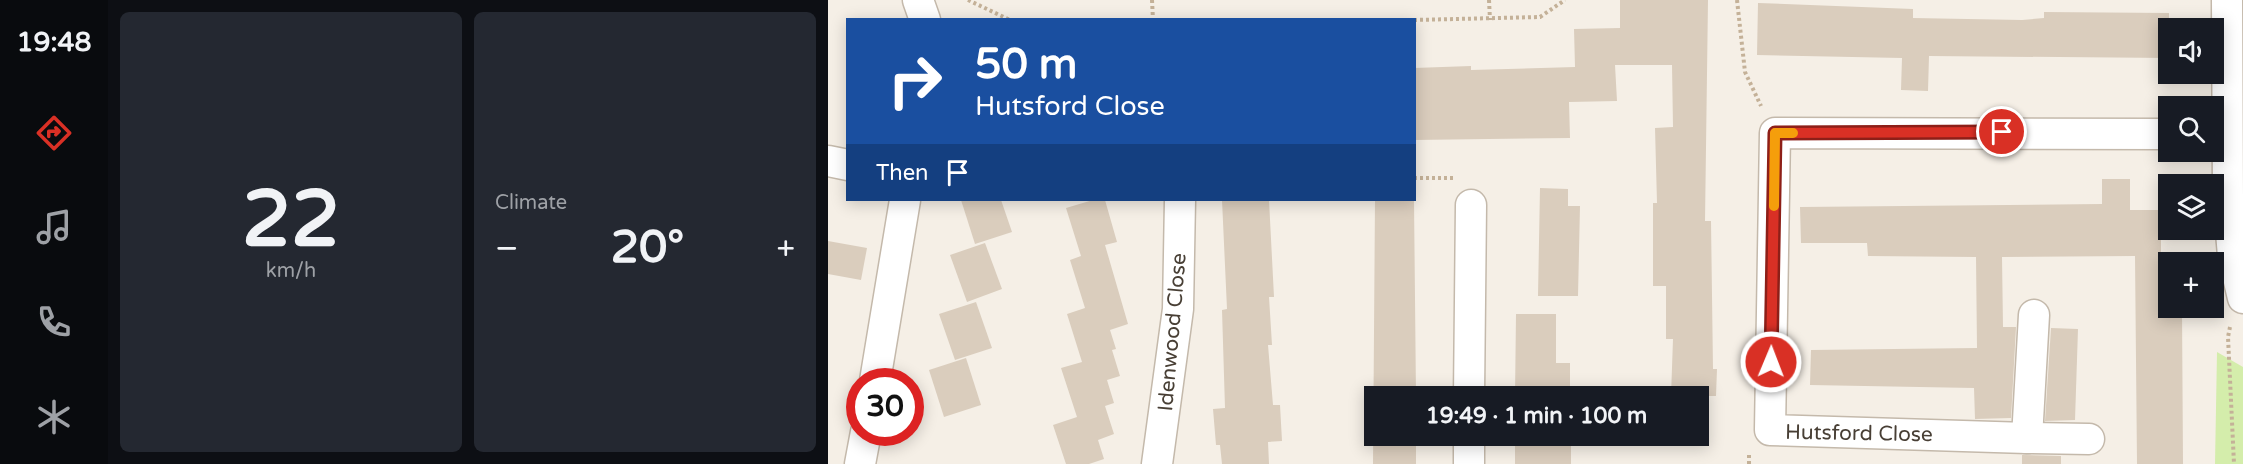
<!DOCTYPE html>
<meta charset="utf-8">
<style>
:root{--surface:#171b24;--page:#242831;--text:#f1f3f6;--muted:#9ea1a6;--accent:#d93025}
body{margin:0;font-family:"Varela Round",sans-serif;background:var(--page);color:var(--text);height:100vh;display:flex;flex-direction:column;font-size:22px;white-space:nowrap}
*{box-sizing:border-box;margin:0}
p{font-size:20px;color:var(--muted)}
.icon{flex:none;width:33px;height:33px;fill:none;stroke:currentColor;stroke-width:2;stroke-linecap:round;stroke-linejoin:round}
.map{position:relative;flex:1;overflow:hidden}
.sheet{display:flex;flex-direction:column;gap:12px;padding:12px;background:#0d0f14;width:720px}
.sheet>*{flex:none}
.hud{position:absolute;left:18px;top:18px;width:570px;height:183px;border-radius:0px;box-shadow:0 3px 15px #0003;background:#1a4fa0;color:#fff;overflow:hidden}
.buttons{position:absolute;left:1330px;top:18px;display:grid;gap:12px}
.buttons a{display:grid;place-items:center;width:66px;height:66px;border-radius:0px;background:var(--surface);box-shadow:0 3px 15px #0003;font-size:30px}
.speed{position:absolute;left:18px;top:368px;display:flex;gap:12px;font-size:30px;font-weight:700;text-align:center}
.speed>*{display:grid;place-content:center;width:78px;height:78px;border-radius:50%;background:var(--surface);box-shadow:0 3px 15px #0003;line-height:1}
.speed .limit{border:9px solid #d22;background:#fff;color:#111}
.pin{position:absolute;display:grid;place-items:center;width:51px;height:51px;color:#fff;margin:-26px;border:3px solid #fff;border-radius:50%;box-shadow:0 2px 6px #0007}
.me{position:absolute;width:66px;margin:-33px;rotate:1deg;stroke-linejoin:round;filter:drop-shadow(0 0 4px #0008)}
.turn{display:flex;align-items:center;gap:21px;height:126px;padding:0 30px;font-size:27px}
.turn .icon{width:78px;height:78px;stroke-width:2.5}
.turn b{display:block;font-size:42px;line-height:51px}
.then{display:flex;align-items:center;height:57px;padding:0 30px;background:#0003;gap:12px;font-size:22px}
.big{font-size:45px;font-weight:700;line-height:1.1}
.sheet .tile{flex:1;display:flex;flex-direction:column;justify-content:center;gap:9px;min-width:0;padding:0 21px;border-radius:9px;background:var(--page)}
.sheet .dial{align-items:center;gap:0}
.dial b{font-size:78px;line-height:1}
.heat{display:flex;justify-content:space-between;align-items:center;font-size:33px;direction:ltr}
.sheet .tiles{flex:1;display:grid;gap:12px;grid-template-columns:repeat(2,1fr)}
.trip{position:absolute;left:536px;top:386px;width:345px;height:60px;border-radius:0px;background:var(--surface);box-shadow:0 3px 15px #0003;font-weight:700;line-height:60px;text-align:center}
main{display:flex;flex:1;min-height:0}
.tabs{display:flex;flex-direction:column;width:108px;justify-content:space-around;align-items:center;background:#090b0e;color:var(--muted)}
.tabs .icon{width:42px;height:42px}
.tabs .current{color:var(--accent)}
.tabs b{font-size:27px;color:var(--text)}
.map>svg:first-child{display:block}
</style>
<main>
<nav class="tabs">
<b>19:48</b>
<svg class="icon current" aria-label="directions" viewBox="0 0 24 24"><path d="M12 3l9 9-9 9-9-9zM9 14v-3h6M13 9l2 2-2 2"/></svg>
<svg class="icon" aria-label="music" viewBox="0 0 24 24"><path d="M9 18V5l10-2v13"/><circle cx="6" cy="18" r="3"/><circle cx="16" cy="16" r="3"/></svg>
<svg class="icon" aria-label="phone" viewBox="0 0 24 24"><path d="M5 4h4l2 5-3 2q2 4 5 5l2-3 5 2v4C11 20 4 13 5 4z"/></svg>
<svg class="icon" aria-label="climate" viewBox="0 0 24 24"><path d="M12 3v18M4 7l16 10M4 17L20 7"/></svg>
</nav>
<section class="sheet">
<div class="tiles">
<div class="tile dial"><b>22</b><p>km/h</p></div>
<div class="tile"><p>Climate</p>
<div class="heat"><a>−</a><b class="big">20°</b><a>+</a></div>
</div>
</div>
</section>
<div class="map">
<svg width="1415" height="464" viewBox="0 0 1415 464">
<rect width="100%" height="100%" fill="#f5efe6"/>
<polygon fill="#d4edab" points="1389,352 1415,367 1415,464 1387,464"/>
<g fill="#dacdbd">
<polygon points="792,0 880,0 877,221 883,221 885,369 889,369 888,396 843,396 845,339 838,339 838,286 825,286 825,203 829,203 827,128 845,127 844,65 787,65 789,101 741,102 742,138 586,140 586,68 643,66 643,70 747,67 746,29 792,28"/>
<polygon points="930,3 1085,9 1085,18 1194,20 1216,18 1216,12 1341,13 1341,58 1101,56 1100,91 1073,90 1074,58 929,55"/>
<polygon points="1274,179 1302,179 1302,210 1333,210 1333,279 1341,279 1341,308 1354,308 1355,464 1309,464 1307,256 1174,257 1175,327 1188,327 1183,418 1147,419 1146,388 982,385 983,350 1149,348 1148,257 1040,256 1039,243 973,243 972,207 1274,204"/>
<polygon points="712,188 740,189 740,206 752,206 750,296 710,296"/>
<polygon points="133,200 173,200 184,232 147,244"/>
<polygon points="265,200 277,200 289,242 277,245 300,324 282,330 288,349 284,350 292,376 279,380 286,403 277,406 286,434 270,440 276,459 261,464 238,464 225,425 249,417 233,368 254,362 239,314 257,308 242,260 253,256 238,208"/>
<polygon points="394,200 441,200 446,297 441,297 444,345 440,345 445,405 452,405 454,441 440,442 441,464 394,464 392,445 388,445 385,409 397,408 394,310 399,309"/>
<polygon points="547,200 586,200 588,396 546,396 546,435 588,435 588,464 545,464"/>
<polygon points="0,241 39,248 33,280 0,274"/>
<polygon points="157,243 174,289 139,302 122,255"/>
<polygon points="148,302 164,348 127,360 111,314"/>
<polygon points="688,314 728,314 728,363 742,363 742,396 687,396"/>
<polygon points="1223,328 1250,329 1247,420 1217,421"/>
<polygon points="138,358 153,405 116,417 101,370"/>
<rect x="687" y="435" width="56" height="29"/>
<polygon points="1194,455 1233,456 1233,464 1194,464"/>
</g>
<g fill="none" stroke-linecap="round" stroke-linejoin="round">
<defs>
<g id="minor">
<polyline points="90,0 97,20"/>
<polyline points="1399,0 1400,196 1405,256 1415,298"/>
<polyline points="0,161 20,165"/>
<polyline points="1206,315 1199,438 942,430 947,133 1341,134"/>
<polyline points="47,381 77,200"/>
<polyline points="641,396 643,205"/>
<polyline points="1199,438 1261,439"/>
<polyline points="32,464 38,432"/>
<polyline points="329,464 350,309 352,200"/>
<polyline points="641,464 641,435"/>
</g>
</defs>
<use href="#minor" stroke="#c4b9ab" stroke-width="33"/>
<g stroke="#c4b198" stroke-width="4" stroke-dasharray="3 3" stroke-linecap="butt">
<polyline points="140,0 182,20"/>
<polyline points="324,0 325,20"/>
<polyline points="661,0 662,20"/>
<polyline points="909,0 917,72 933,106"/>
<polyline points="459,20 475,20"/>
<polyline points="586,20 712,17 737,0"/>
<polyline points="586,178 625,178"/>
<polyline points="1402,327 1400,337 1406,464"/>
<polyline points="921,464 921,453"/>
</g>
<use href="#minor" stroke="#fff" stroke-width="30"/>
</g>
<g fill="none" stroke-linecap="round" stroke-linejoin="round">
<defs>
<polyline id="route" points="943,362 947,133 1174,132"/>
</defs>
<use href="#route" stroke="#8d1f18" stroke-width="15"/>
<use href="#route" stroke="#d93025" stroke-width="10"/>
<polyline stroke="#f59e0b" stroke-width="10" points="946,206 947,133 965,133"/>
</g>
<g text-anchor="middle" stroke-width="4.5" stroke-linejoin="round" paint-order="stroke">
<g font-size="21" fill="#483f35" stroke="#fff">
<text transform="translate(344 332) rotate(-85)" y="7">Idenwood Close</text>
<text transform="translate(1031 433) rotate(1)" y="7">Hutsford Close</text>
</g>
</g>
</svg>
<div class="buttons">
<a><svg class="icon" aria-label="sound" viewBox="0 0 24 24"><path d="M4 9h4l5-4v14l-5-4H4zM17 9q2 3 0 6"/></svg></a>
<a><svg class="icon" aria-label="search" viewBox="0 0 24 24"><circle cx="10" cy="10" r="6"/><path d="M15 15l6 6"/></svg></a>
<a><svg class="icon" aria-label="layers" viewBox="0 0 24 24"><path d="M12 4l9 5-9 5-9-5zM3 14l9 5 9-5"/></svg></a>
<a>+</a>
</div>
<div class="speed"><div class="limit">30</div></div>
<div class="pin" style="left:1174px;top:132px;background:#d93025"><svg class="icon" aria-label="arrive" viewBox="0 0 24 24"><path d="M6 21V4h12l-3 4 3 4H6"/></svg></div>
<svg class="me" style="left:943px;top:362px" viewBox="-20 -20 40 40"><circle r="17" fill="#d93025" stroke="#fff" stroke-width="3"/><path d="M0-11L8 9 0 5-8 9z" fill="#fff"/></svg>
<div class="trip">19:49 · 1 min · 100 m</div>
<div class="hud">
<div class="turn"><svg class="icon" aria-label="right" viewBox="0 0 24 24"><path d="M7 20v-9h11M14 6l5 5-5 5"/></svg><div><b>50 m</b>Hutsford Close</div></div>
<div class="then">Then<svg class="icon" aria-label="arrive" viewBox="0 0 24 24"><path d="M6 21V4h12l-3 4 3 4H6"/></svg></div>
</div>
</div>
</main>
